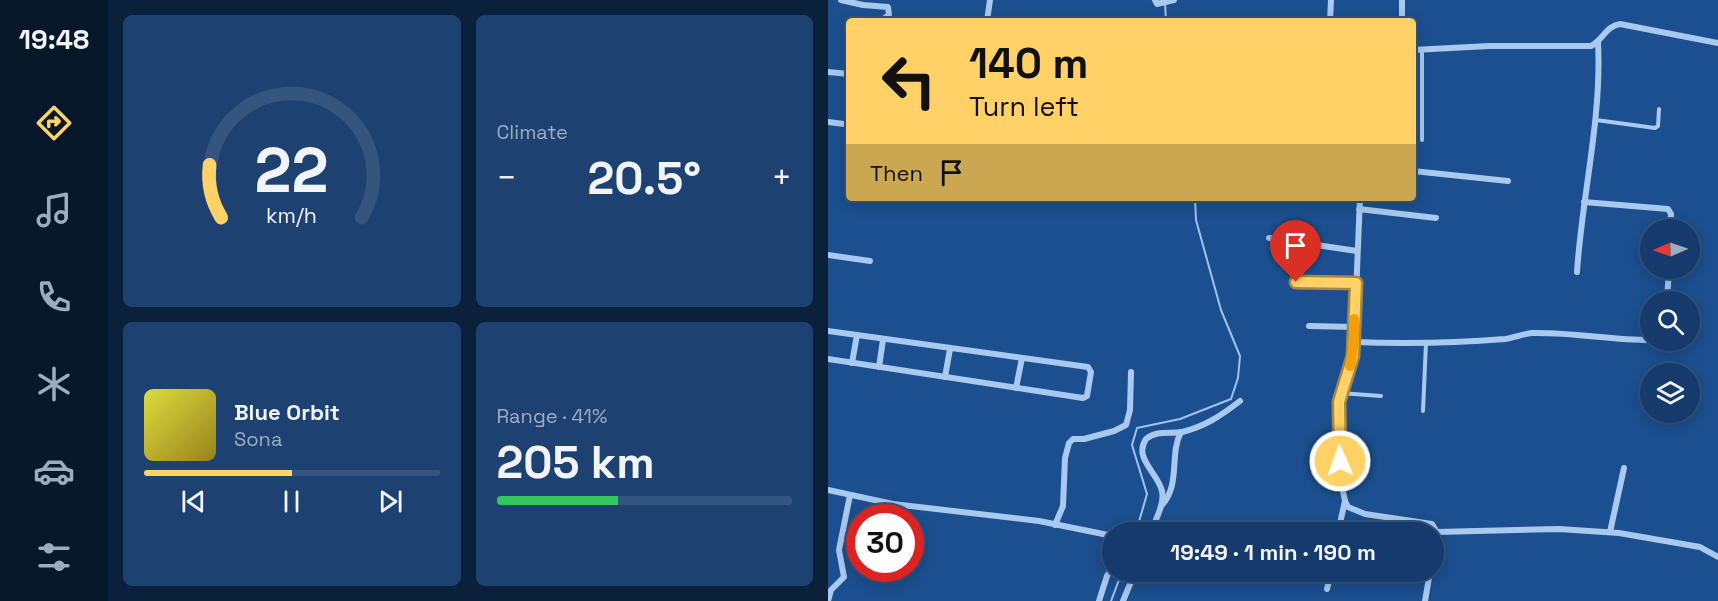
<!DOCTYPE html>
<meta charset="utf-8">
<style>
:root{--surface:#143b6b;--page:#1d4271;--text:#f1f3f6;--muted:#9dadc1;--line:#33557e;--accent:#ffd166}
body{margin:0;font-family:"Space Grotesk",sans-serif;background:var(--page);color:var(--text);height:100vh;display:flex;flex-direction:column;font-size:22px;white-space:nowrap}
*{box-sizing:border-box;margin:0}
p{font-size:20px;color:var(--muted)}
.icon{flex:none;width:33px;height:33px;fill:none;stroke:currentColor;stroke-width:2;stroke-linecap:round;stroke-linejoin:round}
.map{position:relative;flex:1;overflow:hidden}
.drawer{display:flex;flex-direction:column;gap:15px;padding:15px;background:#0b203b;width:720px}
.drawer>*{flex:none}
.guide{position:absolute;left:18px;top:18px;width:570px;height:183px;border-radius:6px;box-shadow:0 3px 15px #0003,0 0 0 2px var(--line);background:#ffd166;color:#111;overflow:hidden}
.needle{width:39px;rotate:268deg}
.tools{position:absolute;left:812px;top:219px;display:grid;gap:12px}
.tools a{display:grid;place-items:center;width:60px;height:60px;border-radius:50%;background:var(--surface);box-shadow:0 3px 15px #0003,0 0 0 2px var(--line);font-size:30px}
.speed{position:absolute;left:18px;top:504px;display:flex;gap:12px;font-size:30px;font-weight:700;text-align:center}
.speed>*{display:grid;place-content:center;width:78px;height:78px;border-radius:50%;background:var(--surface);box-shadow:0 3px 15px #0003,0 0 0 2px var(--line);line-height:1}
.speed .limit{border:9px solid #d22;background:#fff;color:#111}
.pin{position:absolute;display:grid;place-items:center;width:51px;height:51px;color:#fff;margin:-62px -26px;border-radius:50% 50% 50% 0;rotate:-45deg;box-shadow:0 0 6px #0007}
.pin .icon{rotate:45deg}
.me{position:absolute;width:66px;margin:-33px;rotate:358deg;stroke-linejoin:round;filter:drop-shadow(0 0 4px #0008)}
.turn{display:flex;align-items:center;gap:21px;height:126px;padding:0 24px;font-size:27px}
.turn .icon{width:78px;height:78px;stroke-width:2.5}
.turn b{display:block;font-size:42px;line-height:51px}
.then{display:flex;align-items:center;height:57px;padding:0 24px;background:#0003;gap:12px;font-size:22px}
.big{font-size:45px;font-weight:700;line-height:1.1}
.drawer .widget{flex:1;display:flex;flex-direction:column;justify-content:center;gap:9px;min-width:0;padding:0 21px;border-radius:9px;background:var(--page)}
.drawer .dial{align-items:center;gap:0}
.dial svg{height:156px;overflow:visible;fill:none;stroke:var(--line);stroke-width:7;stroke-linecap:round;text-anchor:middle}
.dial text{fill:var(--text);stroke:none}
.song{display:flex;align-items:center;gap:18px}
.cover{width:72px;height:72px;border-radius:9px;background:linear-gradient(135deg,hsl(60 70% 55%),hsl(50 70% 35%))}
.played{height:6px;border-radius:3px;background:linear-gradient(90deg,var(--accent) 50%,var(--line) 50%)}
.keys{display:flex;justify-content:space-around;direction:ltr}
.heat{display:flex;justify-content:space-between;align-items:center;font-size:33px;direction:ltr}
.charge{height:9px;border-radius:4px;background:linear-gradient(90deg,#34c759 41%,var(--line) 0)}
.drawer .tiles{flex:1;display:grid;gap:15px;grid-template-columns:repeat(2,1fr)}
.trip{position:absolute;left:274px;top:522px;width:342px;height:60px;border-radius:30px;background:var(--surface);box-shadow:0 3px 15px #0003,0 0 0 2px var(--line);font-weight:700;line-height:60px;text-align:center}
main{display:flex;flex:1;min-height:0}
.menu{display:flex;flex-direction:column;width:108px;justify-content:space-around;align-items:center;background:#08182b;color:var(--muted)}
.menu .icon{width:42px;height:42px}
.menu .on{color:var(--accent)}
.menu b{font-size:27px;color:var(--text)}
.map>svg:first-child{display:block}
</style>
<main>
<nav class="menu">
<b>19:48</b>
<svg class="icon on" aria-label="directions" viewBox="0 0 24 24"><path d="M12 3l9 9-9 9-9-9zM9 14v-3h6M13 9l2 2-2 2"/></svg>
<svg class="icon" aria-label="music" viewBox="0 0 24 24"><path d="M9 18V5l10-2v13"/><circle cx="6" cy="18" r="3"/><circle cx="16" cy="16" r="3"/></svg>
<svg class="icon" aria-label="phone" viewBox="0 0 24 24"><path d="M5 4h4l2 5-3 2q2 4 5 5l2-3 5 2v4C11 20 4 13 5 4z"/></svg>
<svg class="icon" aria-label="climate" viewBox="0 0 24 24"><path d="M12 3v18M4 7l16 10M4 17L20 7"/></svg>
<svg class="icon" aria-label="car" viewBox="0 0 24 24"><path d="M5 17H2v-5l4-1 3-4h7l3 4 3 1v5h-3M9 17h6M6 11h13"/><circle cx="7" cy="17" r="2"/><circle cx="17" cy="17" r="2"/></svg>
<svg class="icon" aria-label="filters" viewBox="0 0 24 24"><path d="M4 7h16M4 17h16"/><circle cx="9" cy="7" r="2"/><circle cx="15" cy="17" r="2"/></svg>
</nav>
<section class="drawer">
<div class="tiles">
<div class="widget dial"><svg viewBox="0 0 100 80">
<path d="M14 69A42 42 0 1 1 86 69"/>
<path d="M14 69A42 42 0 0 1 8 42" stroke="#ffd166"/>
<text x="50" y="56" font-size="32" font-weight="700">22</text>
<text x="50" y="72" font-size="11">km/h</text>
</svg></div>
<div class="widget"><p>Climate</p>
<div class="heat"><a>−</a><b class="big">20.5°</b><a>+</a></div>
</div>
<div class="widget">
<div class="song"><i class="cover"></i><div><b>Blue Orbit</b><p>Sona</p></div></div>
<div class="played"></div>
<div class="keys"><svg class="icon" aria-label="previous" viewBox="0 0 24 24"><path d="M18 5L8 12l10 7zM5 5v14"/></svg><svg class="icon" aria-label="pause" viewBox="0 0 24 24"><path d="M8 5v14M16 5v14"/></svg><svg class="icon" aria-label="next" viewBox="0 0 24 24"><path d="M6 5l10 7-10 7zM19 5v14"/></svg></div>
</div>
<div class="widget"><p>Range · 41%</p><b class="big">205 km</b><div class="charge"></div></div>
</div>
</section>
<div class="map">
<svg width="890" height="601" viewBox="0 0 890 601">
<rect width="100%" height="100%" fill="#1b4f8f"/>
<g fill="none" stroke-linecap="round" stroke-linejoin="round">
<g stroke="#9cc4f0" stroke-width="2">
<polyline points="337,3 338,21"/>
<polyline points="308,532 319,494 304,445 309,428 352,419 403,399 410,378 412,356 393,310 368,220 367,198"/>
<polyline points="283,601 294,572"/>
</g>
<g stroke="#a9c9ee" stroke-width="4">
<polyline points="594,50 594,140"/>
<polyline points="768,120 827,128 830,126 831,109"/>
<polyline points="512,393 553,396"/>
<polyline points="595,411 598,343"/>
</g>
<g stroke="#a9c9ee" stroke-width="6">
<polyline points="13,0 35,5 60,7 61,15 53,21"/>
<polyline points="327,0 329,4 346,0"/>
<polyline points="159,21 162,0"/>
<polyline points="502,21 503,0"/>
<polyline points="574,21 574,0"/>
<path d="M585 50 661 46H763C775 40 778 26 792 24L890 43"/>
<polyline points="0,72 21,74"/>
<polyline points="0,122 16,124"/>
<polyline points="585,171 680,181"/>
<polyline points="532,198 526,342 525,356 511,402 513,482 517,501 520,507 537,514 604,524 609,532 606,553"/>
<polyline points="756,202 840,209 843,214 842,230"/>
<polyline points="531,209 608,218"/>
<polyline points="441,238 529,251"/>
<polyline points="0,255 42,261"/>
<path d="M749 272C754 195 774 119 770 42"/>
<polyline points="467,282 528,283"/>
<polyline points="839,302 841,268"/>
<polyline points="481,326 526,327"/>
<polyline points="0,331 260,367 263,372 259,396 255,398 0,359"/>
<path d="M526 342C576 344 627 343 677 339 686 338 694 334 704 333 744 332 782 340 822 340"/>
<polyline points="24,363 29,335"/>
<polyline points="51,367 55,340"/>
<polyline points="117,377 122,349"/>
<polyline points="188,388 194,358"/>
<polyline points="0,490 65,504 211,521 285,536"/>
<path d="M334 505C353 484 341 454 353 432"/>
<polyline points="68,518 70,505"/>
<polyline points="227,525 235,506 237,458 241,443 245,439 256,439 286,431 298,425 302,410 303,372"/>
<path d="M323 532C327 520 337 504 334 491 330 473 305 458 318 439 329 430 341 434 354 432 376 427 394 415 412 401"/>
<polyline points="510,532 517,501"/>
<polyline points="609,532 731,529 791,533 872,547 890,557"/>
<polyline points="782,532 796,468"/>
<polyline points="499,589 503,572"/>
<polyline points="0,601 3,590 16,577 11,550 22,495"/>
<polyline points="271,601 279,576 285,567"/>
<polyline points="295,601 307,572"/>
<polyline points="597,601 602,572"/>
</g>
</g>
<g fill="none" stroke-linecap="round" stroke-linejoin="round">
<defs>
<polyline id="route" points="468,282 528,283 525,356 511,402 512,461"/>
</defs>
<use href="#route" stroke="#a68842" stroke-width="15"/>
<use href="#route" stroke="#ffd166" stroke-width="10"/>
<polyline stroke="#f59e0b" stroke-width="10" points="522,366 526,342 526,319"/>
</g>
</svg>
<div class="tools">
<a><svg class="needle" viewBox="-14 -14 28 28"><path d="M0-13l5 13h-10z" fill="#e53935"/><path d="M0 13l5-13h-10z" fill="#9dadc1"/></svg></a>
<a><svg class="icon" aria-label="search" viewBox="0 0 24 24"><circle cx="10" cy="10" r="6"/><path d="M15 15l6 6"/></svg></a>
<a><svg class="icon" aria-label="layers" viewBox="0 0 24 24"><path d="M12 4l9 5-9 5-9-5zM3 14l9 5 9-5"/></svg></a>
</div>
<div class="speed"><div class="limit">30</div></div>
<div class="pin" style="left:468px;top:282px;background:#d93025"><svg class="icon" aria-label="arrive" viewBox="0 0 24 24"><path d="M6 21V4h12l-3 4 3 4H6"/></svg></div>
<svg class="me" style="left:512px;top:461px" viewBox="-20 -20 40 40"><circle r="17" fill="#ffd166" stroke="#fff" stroke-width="3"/><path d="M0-11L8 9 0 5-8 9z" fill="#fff"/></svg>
<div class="trip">19:49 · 1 min · 190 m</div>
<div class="guide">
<div class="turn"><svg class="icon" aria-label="left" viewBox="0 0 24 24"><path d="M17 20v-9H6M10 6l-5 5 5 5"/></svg><div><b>140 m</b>Turn left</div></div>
<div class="then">Then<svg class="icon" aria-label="arrive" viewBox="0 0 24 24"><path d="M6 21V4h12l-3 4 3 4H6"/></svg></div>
</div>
</div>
</main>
